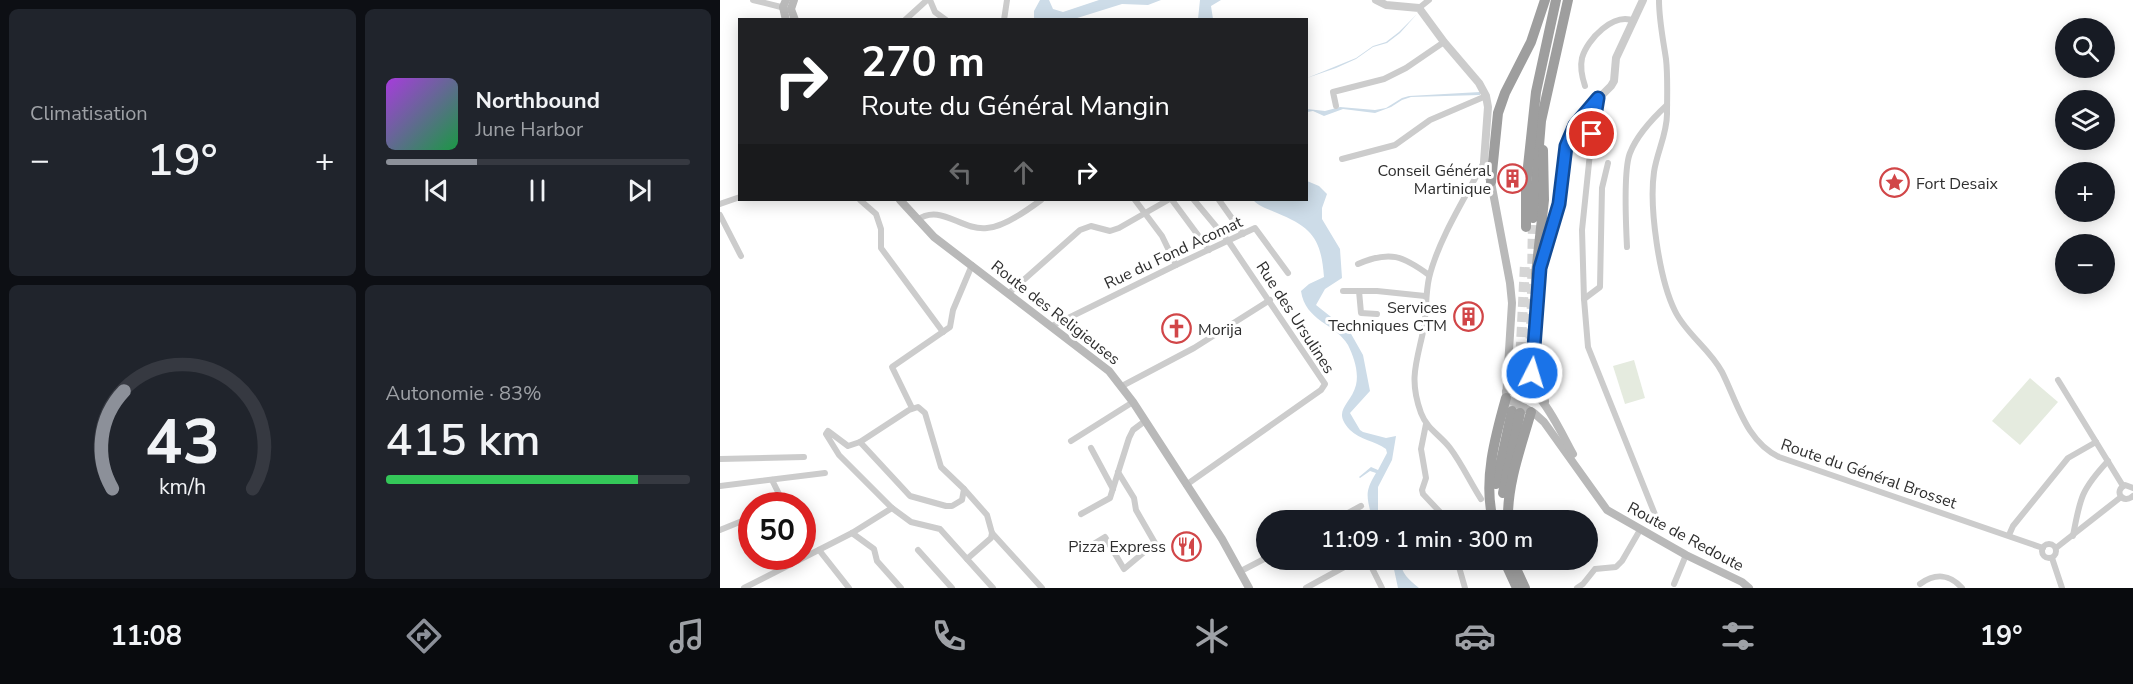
<!DOCTYPE html>
<html lang="fr">
<meta charset="utf-8">
<style>
:root{--surface:#171b24;--page:#20242c;--text:#f1f3f6;--muted:#9ea1a6;--line:#363941;--accent:#8c9099}
body{margin:0;font-family:"Nunito Sans",sans-serif;background:var(--page);color:var(--text);height:100vh;display:flex;flex-direction:column;font-size:22px;white-space:nowrap}
*{box-sizing:border-box;margin:0}
p{font-size:20px;color:var(--muted)}
.icon{flex:none;width:33px;height:33px;fill:none;stroke:currentColor;stroke-width:2;stroke-linecap:round;stroke-linejoin:round}
.map{position:relative;flex:1;overflow:hidden}
.details{display:flex;flex-direction:column;gap:9px;padding:9px;background:#0d0f14;width:720px}
.details>*{flex:none}
.hud{position:absolute;left:18px;top:18px;width:570px;height:183px;border-radius:0px;box-shadow:0 3px 15px #0003;background:#202124;color:#fff;overflow:hidden}
.tools{position:absolute;left:1335px;top:18px;display:grid;gap:12px}
.tools a{display:grid;place-items:center;width:60px;height:60px;border-radius:50%;background:var(--surface);box-shadow:0 3px 15px #0003;font-size:30px}
.speed{position:absolute;left:18px;top:492px;display:flex;gap:12px;font-size:30px;font-weight:700;text-align:center}
.speed>*{display:grid;place-content:center;width:78px;height:78px;border-radius:50%;background:var(--surface);box-shadow:0 3px 15px #0003;line-height:1}
.speed .limit{border:9px solid #d22;background:#fff;color:#111}
.pin{position:absolute;display:grid;place-items:center;width:51px;height:51px;color:#fff;margin:-26px;border:3px solid #fff;border-radius:50%;box-shadow:0 2px 6px #0007}
.me{position:absolute;width:66px;margin:-33px;rotate:5deg;stroke-linejoin:round;filter:drop-shadow(0 0 4px #0008)}
.turn{display:flex;align-items:center;gap:21px;height:126px;padding:0 24px;font-size:27px}
.turn .icon{width:78px;height:78px;stroke-width:2.5}
.turn b{display:block;font-size:42px;line-height:51px}
.lanes{display:flex;align-items:center;height:57px;padding:0 24px;background:#0003;justify-content:center;gap:30px;direction:ltr}
.lanes .off{opacity:.35}
.big{font-size:45px;font-weight:600;line-height:1.1}
.details .card{flex:1;display:flex;flex-direction:column;justify-content:center;gap:9px;min-width:0;padding:0 21px;border-radius:9px;background:var(--page)}
.details .dial{align-items:center;gap:0}
.dial svg{height:156px;overflow:visible;fill:none;stroke:var(--line);stroke-width:7;stroke-linecap:round;text-anchor:middle}
.dial text{fill:var(--text);stroke:none}
.song{display:flex;align-items:center;gap:18px}
.cover{width:72px;height:72px;border-radius:9px;background:linear-gradient(135deg,hsl(280 70% 55%),hsl(140 70% 35%))}
.played{height:6px;border-radius:3px;background:linear-gradient(90deg,var(--accent) 30%,var(--line) 30%)}
.keys{display:flex;justify-content:space-around;direction:ltr}
.heat{display:flex;justify-content:space-between;align-items:center;font-size:33px;direction:ltr}
.charge{height:9px;border-radius:4px;background:linear-gradient(90deg,#34c759 83%,var(--line) 0)}
.details .tiles{flex:1;display:grid;gap:9px;grid-template-columns:repeat(2,1fr)}
.trip{position:absolute;left:536px;top:510px;width:342px;height:60px;border-radius:30px;background:var(--surface);box-shadow:0 3px 15px #0003;font-weight:600;line-height:60px;text-align:center}
.menu{display:flex;height:96px;justify-content:space-around;align-items:center;background:#090b0e;color:var(--muted)}
.menu .icon{width:42px;height:42px}
.menu .active{color:var(--accent)}
.menu b{font-size:27px;color:var(--text)}
main{display:flex;flex:1;min-height:0}
.map>svg:first-child{display:block}
</style>
<main>
<section class="details">
<div class="tiles">
<div class="card"><p>Climatisation</p>
<div class="heat"><a>−</a><b class="big">19°</b><a>+</a></div>
</div>
<div class="card">
<div class="song"><i class="cover"></i><div><b>Northbound</b><p>June Harbor</p></div></div>
<div class="played"></div>
<div class="keys"><svg class="icon" aria-label="previous" viewBox="0 0 24 24"><path d="M18 5L8 12l10 7zM5 5v14"/></svg><svg class="icon" aria-label="pause" viewBox="0 0 24 24"><path d="M8 5v14M16 5v14"/></svg><svg class="icon" aria-label="next" viewBox="0 0 24 24"><path d="M6 5l10 7-10 7zM19 5v14"/></svg></div>
</div>
<div class="card dial"><svg viewBox="0 0 100 80">
<path d="M14 69A42 42 0 1 1 86 69"/>
<path d="M14 69A42 42 0 0 1 20 19" stroke="#8c9099"/>
<text x="50" y="56" font-size="32" font-weight="700">43</text>
<text x="50" y="72" font-size="11">km/h</text>
</svg></div>
<div class="card"><p>Autonomie · 83%</p><b class="big">415 km</b><div class="charge"></div></div>
</div>
</section>
<div class="map">
<svg width="1413" height="588" viewBox="0 0 1413 588">
<rect width="100%" height="100%" fill="#fff"/>
<g fill="#e5ebdf">
<polygon points="914,360 925,398 905,404 893,366"/>
<polygon points="1310,378 1338,402 1300,445 1272,421"/>
</g>
<g fill="#cddce8">
<polygon points="320,0 329,0 333,9 343,12 379,0 441,0 428,5 402,4 354,19 314,19 314,11"/>
<polygon points="480,0 501,0 491,6 493,19 478,19"/>
<polygon points="697,14 680,33 667,43 653,47 636,59 616,68 587,78 636,58 653,46 666,42 679,32"/>
<polygon points="760,92 760,95 691,97 682,100 671,107 655,113 623,109 604,116 593,111 587,112 587,109 605,111 620,107 655,110 666,108 682,98 689,96"/>
<path d="M587 181 599 186 607 194 602 208V219L620 249 622 278 605 289 596 305 630 332 643 355 650 391 630 413 640 430 643 432 666 438 676 436 672 460 658 487V517L660 520H652C648 498 643 494 656 473L650 471 640 478 639 477 651 467 658 470 667 453 666 449C655 441 640 440 630 430 611 410 631 405 636 385 639 372 634 357 628 345 616 324 585 321 581 291L589 284 604 277C601 239 593 228 557 213 548 209 540 207 533 200H586Z"/>
<path d="M672 560H680C681 573 689 580 699 588H678Z"/>
</g>
<g fill="none" stroke-linecap="round" stroke-linejoin="round">
<g stroke="#d5d5d5" stroke-width="10" stroke-dasharray="10 5" stroke-linecap="butt">
<polyline points="792,411 799,385 805,263"/>
<path d="M800 413C815 352 811 288 813 225"/>
</g>
<g stroke="#ccc" stroke-width="6">
<polyline points="33,0 65,8"/>
<polyline points="210,0 215,12 226,20"/>
<path d="M939 0C939 20 943 39 946 59 948 77 947 96 947 114 947 134 937 152 934 172 929 207 939 279 955 311 966 334 990 349 1002 372 1018 404 1026 441 1059 457L1323 548"/>
<polyline points="699,8 709,0"/>
<polyline points="185,20 207,0"/>
<polyline points="284,20 287,0"/>
<path d="M865 86C862 77 860 67 862 58 867 39 894 12 914 21"/>
<polyline points="878,99 872,134 862,230 864,299 868,347 938,522"/>
<polyline points="616,106 613,92 664,79 686,68 724,42"/>
<polyline points="622,159 675,145 710,120 766,96"/>
<polyline points="140,200 156,214 161,229 161,248 223,332"/>
<polyline points="415,200 442,236 456,265"/>
<polyline points="452,200 489,250"/>
<polyline points="499,200 523,234"/>
<polyline points="0,204 20,197"/>
<polyline points="0,215 21,256"/>
<path d="M197 220C221 203 241 231 267 228 283 227 309 209 321 200"/>
<path d="M907 247C906 226 903 170 910 153 917 135 933 118 947 105"/>
<path d="M638 264C670 250 683 256 709 275"/>
<polyline points="623,291 657,291 705,296"/>
<polyline points="639,291 641,313 657,314"/>
<polyline points="289,293 360,230 371,226 390,231 399,228 448,200"/>
<polyline points="864,299 880,287 882,188 888,163"/>
<polyline points="332,326 456,265 535,228 568,273"/>
<polyline points="1338,380 1403,486"/>
<polyline points="402,386 474,348 550,300"/>
<polygon points="198,407 205,413 221,467 244,489 242,500 232,506 226,506 190,496 140,442 189,410"/>
<polyline points="192,408 172,367 230,327 233,310 252,265"/>
<polyline points="706,424 701,449 706,478 702,490 703,494 720,512 723,520"/>
<polyline points="351,441 413,402"/>
<polyline points="140,442 128,446 108,431 106,434 119,455 172,508 191,522 220,529 273,588"/>
<polyline points="371,448 393,489"/>
<polyline points="0,459 84,457"/>
<polyline points="52,480 63,502 55,506"/>
<polyline points="466,485 601,390 605,384 509,242 474,200"/>
<polyline points="0,486 105,473"/>
<path d="M1413 488 1405 485C1393 491 1403 505 1413 496"/>
<polyline points="244,489 267,515 272,533 322,588"/>
<path d="M761 499C750 482 742 464 730 448 720 435 707 429 701 413 689 380 696 364 703 332 707 314 705 296 709 278 718 240 746 196 764 162"/>
<polyline points="361,514 390,498 409,438 413,430 425,421"/>
<polyline points="615,520 641,506"/>
<polyline points="0,530 32,517"/>
<polyline points="132,533 154,549 157,561 181,588"/>
<polyline points="1289,535 1293,526 1348,458 1376,442"/>
<path d="M1353 536C1360 498 1361 490 1388 461"/>
<circle cx="1329" cy="551" r="7"/>
<polyline points="1336,548 1401,497"/>
<polyline points="99,550 129,588"/>
<polyline points="198,550 232,588"/>
<polyline points="362,551 385,537 404,569 435,543 416,510 414,498 398,472"/>
<polyline points="1332,558 1342,588"/>
<polyline points="247,559 271,538 272,533"/>
<polyline points="648,560 662,588"/>
<polyline points="737,560 745,588"/>
<polyline points="521,571 546,558"/>
<polyline points="954,584 966,555"/>
<path d="M1200 584C1215 573 1230 574 1242 588"/>
<polyline points="24,588 132,533 172,508"/>
<polyline points="586,588 637,560"/>
<polyline points="857,588 863,584 875,569 896,567 902,561 920,530"/>
</g>
<g stroke="#ccc" stroke-width="8">
<polyline points="656,0 666,5 699,8 724,42 759,83 766,96 768,107 764,162 769,178"/>
<polyline points="821,265 839,204 848,138 866,111 891,86 894,81 896,58 923,0"/>
</g>
<g stroke="#b9b9b9" stroke-width="8">
<polyline points="74,0 71,9 75,20"/>
<polyline points="66,20 63,7 66,0"/>
<polyline points="771,182 790,283 792,303 786,398 814,413 824,422 887,510 966,555 1022,582 1029,588"/>
<polyline points="180,200 214,237 389,371 413,402 502,539 529,588"/>
<path d="M817 296C815 332 811 367 825 401"/>
<polyline points="789,369 794,378 802,379 808,375 812,366"/>
<path d="M786 392C794 390 802 387 810 390 824 395 845 440 853 454"/>
</g>
<g stroke="#9e9e9e" stroke-width="10">
<polyline points="771,182 778,113 785,93 811,42 825,0"/>
<polyline points="813,218 821,121 848,0"/>
<polyline points="806,227 806,185 816,92 836,0"/>
<polyline points="817,296 816,274 824,200 823,150"/>
<polyline points="776,484 792,411"/>
<polyline points="783,493 800,413"/>
<path d="M773 520C763 481 775 437 786 398"/>
<path d="M788 520C787 484 801 447 811 412"/>
<polyline points="784,560 797,588"/>
<polyline points="792,560 805,588"/>
</g>
</g>
<g fill="none" stroke-linecap="round" stroke-linejoin="round">
<defs>
<polyline id="route" points="812,373 820,268 839,204 846,146 855,125 878,98 872,134"/>
</defs>
<use href="#route" stroke="#114b97" stroke-width="15"/>
<use href="#route" stroke="#1a73e8" stroke-width="10"/>
</g>
<defs>
<symbol id="building-ring" viewBox="-11 -11 22 22"><circle r="9.5" fill="#fff" stroke="#d14648" stroke-width="1.5"/><path d="M-4-6H4V6H1V3H-1V6H-4ZM-2.5-4.3h1.7v1.8h-1.7ZM.8-4.3h1.7v1.8H.8ZM-2.5-1h1.7V.8h-1.7ZM.8-1h1.7V.8H.8Z" fill="#d14648"/></symbol>
<symbol id="sight-ring" viewBox="-11 -11 22 22"><circle r="9.5" fill="#fff" stroke="#d14648" stroke-width="1.5"/><path d="M0-6L1.8-2.2L6-1.7L2.9 1.2L3.7 5.4L0 3.3L-3.7 5.4L-2.9 1.2L-6-1.7L-1.8-2.2Z" fill="#d14648"/></symbol>
<symbol id="church-ring" viewBox="-11 -11 22 22"><circle r="9.5" fill="#fff" stroke="#d14648" stroke-width="1.5"/><path d="M-1.2-6h2.4v3.5h3.3v2.4h-3.3V6h-2.4V-.1h-3.3v-2.4h3.3Z" fill="#d14648"/></symbol>
<symbol id="restaurant-ring" viewBox="-11 -11 22 22"><circle r="9.5" fill="#fff" stroke="#d14648" stroke-width="1.5"/><path d="M-5-6h1v4h1v-4h1v4h1v-4h1v5L-1.5 .5V6h-2V.5L-5-1ZM5-6V6H3V1.5H1.5Q1.5-4 5-6Z" fill="#d14648"/></symbol>
</defs>
<g fill-rule="evenodd">
<use href="#building-ring" x="776" y="162" width="33" height="33"/>
<use href="#sight-ring" x="1158" y="166" width="33" height="33"/>
<use href="#building-ring" x="732" y="300" width="33" height="33"/>
<use href="#church-ring" x="440" y="312" width="33" height="33"/>
<use href="#restaurant-ring" x="450" y="530" width="33" height="33"/>
</g>
<g text-anchor="middle" stroke-width="6" stroke-linejoin="round" paint-order="stroke">
<g font-size="16" fill="#2f2f2f" stroke="#fff" text-anchor="end">
<text x="771" y="176">Conseil Général<tspan x="771" dy="18">Martinique</tspan></text>
<text x="1196" y="189" text-anchor="start">Fort Desaix</text>
<text x="727" y="313">Services<tspan x="727" dy="18">Techniques CTM</tspan></text>
<text x="478" y="335" text-anchor="start">Morija</text>
<text x="446" y="552">Pizza Express</text>
</g>
<g font-size="16" fill="#2f2f2f" stroke="#fff">
<text transform="translate(453 252) rotate(-25)" y="6">Rue du Fond Acomat</text>
<text transform="translate(336 312) rotate(38)" y="6">Route des Religieuses</text>
<text transform="translate(576 317) rotate(57)" y="6">Rue des Ursulines</text>
<text transform="translate(1149 473) rotate(19)" y="6">Route du Général Brosset</text>
<text transform="translate(966 536) rotate(28)" y="6">Route de Redoute</text>
</g>
</g>
</svg>
<div class="tools">
<a><svg class="icon" aria-label="search" viewBox="0 0 24 24"><circle cx="10" cy="10" r="6"/><path d="M15 15l6 6"/></svg></a>
<a><svg class="icon" aria-label="layers" viewBox="0 0 24 24"><path d="M12 4l9 5-9 5-9-5zM3 14l9 5 9-5"/></svg></a>
<a>+</a>
<a>−</a>
</div>
<div class="speed"><div class="limit">50</div></div>
<div class="pin" style="left:872px;top:134px;background:#d93025"><svg class="icon" aria-label="arrive" viewBox="0 0 24 24"><path d="M6 21V4h12l-3 4 3 4H6"/></svg></div>
<svg class="me" style="left:812px;top:373px" viewBox="-20 -20 40 40"><circle r="17" fill="#1a73e8" stroke="#fff" stroke-width="3"/><path d="M0-11L8 9 0 5-8 9z" fill="#fff"/></svg>
<div class="trip">11:09 · 1 min · 300 m</div>
<div class="hud">
<div class="turn"><svg class="icon" aria-label="right" viewBox="0 0 24 24"><path d="M7 20v-9h11M14 6l5 5-5 5"/></svg><div><b>270 m</b>Route du Général Mangin</div></div>
<div class="lanes"><svg class="icon off" aria-label="left" viewBox="0 0 24 24"><path d="M17 20v-9H6M10 6l-5 5 5 5"/></svg><svg class="icon off" aria-label="ahead" viewBox="0 0 24 24"><path d="M12 20V5M6 11l6-6 6 6"/></svg><svg class="icon" aria-label="right" viewBox="0 0 24 24"><path d="M7 20v-9h11M14 6l5 5-5 5"/></svg></div>
</div>
</div>
</main>
<nav class="menu">
<b>11:08</b>
<svg class="icon active" aria-label="directions" viewBox="0 0 24 24"><path d="M12 3l9 9-9 9-9-9zM9 14v-3h6M13 9l2 2-2 2"/></svg>
<svg class="icon" aria-label="music" viewBox="0 0 24 24"><path d="M9 18V5l10-2v13"/><circle cx="6" cy="18" r="3"/><circle cx="16" cy="16" r="3"/></svg>
<svg class="icon" aria-label="phone" viewBox="0 0 24 24"><path d="M5 4h4l2 5-3 2q2 4 5 5l2-3 5 2v4C11 20 4 13 5 4z"/></svg>
<svg class="icon" aria-label="climate" viewBox="0 0 24 24"><path d="M12 3v18M4 7l16 10M4 17L20 7"/></svg>
<svg class="icon" aria-label="car" viewBox="0 0 24 24"><path d="M5 17H2v-5l4-1 3-4h7l3 4 3 1v5h-3M9 17h6M6 11h13"/><circle cx="7" cy="17" r="2"/><circle cx="17" cy="17" r="2"/></svg>
<svg class="icon" aria-label="filters" viewBox="0 0 24 24"><path d="M4 7h16M4 17h16"/><circle cx="9" cy="7" r="2"/><circle cx="15" cy="17" r="2"/></svg>
<b>19°</b>
</nav>
